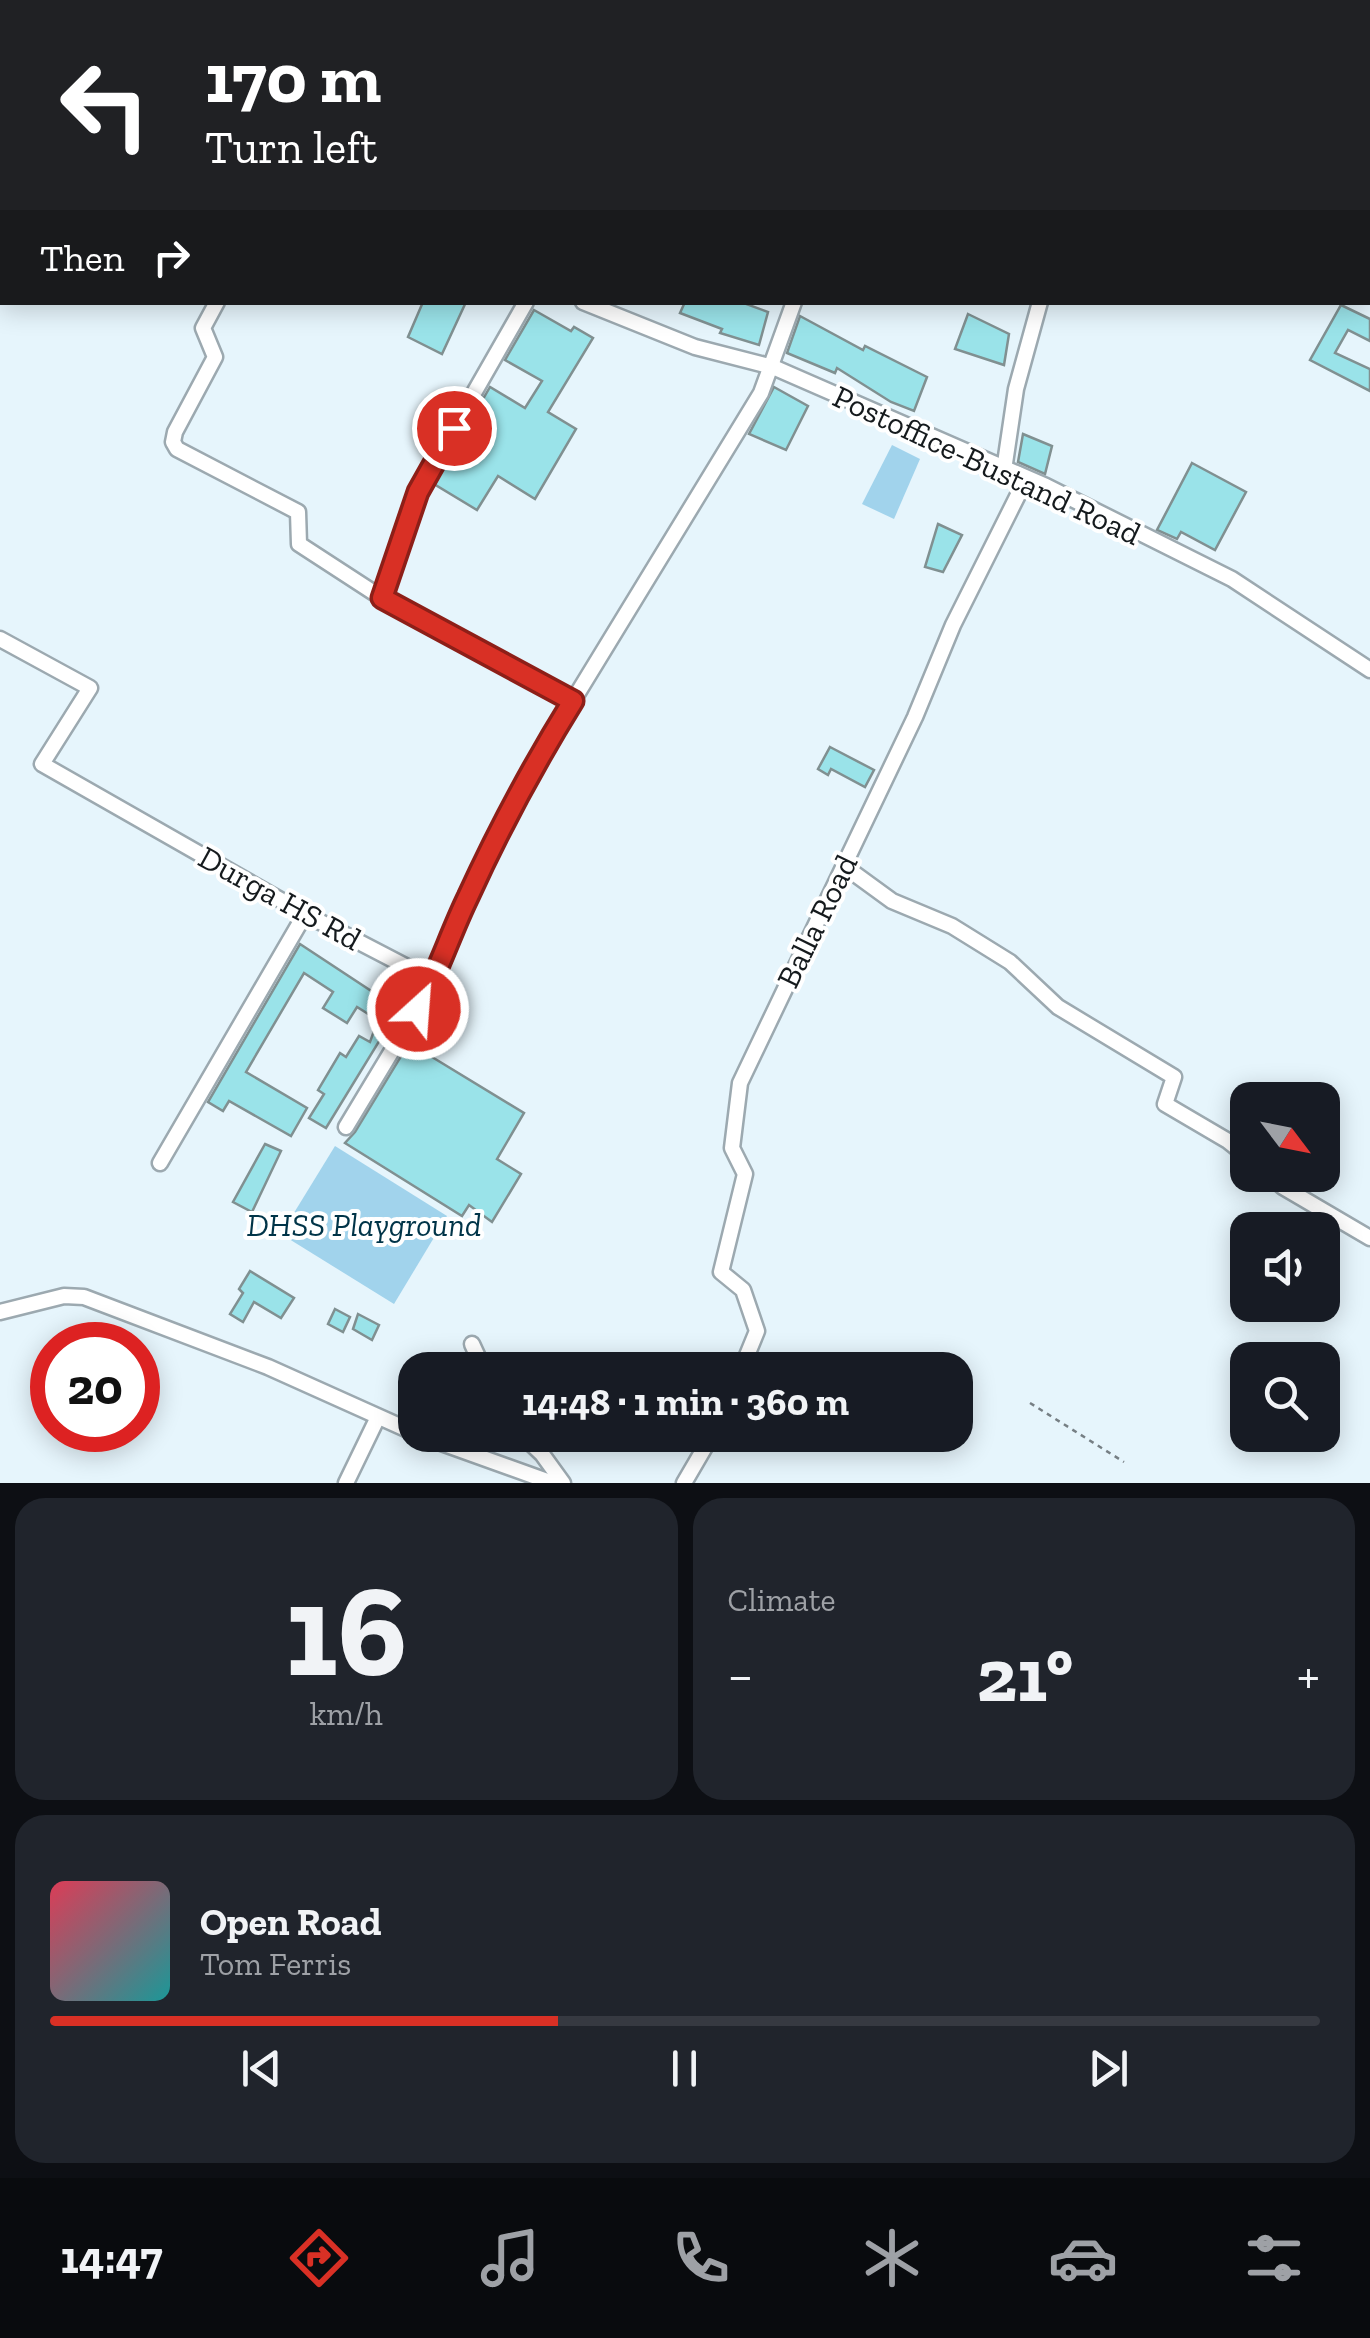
<!DOCTYPE html>
<meta charset="utf-8">
<style>
:root{--surface:#171b24;--page:#20242c;--text:#f1f3f6;--muted:#9ea1a6;--line:#363941;--accent:#d93025}
body{margin:0;font-family:"Zilla Slab",serif;background:var(--page);color:var(--text);height:100vh;display:flex;flex-direction:column;font-size:38px;white-space:nowrap}
*{box-sizing:border-box;margin:0}
p{font-size:32px;color:var(--muted)}
.icon{flex:none;width:55px;height:55px;fill:none;stroke:currentColor;stroke-width:2;stroke-linecap:round;stroke-linejoin:round}
.map{position:relative;height:1483px;overflow:hidden}
.details{display:flex;flex-direction:column;gap:15px;padding:15px;background:#0d0f14;flex:1}
.details>*{flex:none}
.banner{position:absolute;left:0px;top:0px;width:1370px;height:305px;box-shadow:0 5px 25px #0003;background:#202124;color:#fff;overflow:hidden}
.needle{width:65px;rotate:122deg}
.fabs{position:absolute;left:1230px;top:1082px;display:grid;gap:20px}
.fabs a{display:grid;place-items:center;width:110px;height:110px;border-radius:20px;background:var(--surface);box-shadow:0 5px 25px #0003;font-size:50px}
.speed{position:absolute;left:30px;top:1322px;display:flex;gap:20px;font-size:50px;font-weight:700;text-align:center}
.speed>*{display:grid;place-content:center;width:130px;height:130px;border-radius:50%;background:var(--surface);box-shadow:0 5px 25px #0003;line-height:1}
.speed .limit{border:15px solid #d22;background:#fff;color:#111}
.pin{position:absolute;display:grid;place-items:center;width:85px;height:85px;color:#fff;margin:-42px;border:5px solid #fff;border-radius:50%;box-shadow:0 2px 10px #0007}
.me{position:absolute;width:110px;margin:-55px;rotate:26deg;stroke-linejoin:round;filter:drop-shadow(0 0 8px #0008)}
.turn{display:flex;align-items:center;gap:35px;height:210px;padding:0 40px;font-size:45px}
.turn .icon{width:130px;height:130px;stroke-width:2.5}
.turn b{display:block;font-size:70px;line-height:85px}
.then{display:flex;align-items:center;height:95px;padding:0 40px;background:#0003;gap:20px;font-size:38px}
.big{font-size:75px;font-weight:700;line-height:1.1}
.details .tile{flex:1;display:flex;flex-direction:column;justify-content:center;gap:15px;min-width:0;padding:0 35px;border-radius:30px;background:var(--page)}
.details .dial{align-items:center;gap:0}
.dial b{font-size:130px;line-height:1}
.song{display:flex;align-items:center;gap:30px}
.cover{width:120px;height:120px;border-radius:15px;background:linear-gradient(135deg,hsl(350 70% 55%),hsl(180 70% 35%))}
.played{height:10px;border-radius:5px;background:linear-gradient(90deg,var(--accent) 40%,var(--line) 40%)}
.keys{display:flex;justify-content:space-around;direction:ltr}
.heat{display:flex;justify-content:space-between;align-items:center;font-size:55px;direction:ltr}
.details .tiles{flex:1;display:grid;gap:15px;grid-template-columns:1fr 1fr}
.tile:last-child{grid-column:span 2}
.trip{position:absolute;left:398px;top:1352px;width:575px;height:100px;border-radius:30px;background:var(--surface);box-shadow:0 5px 25px #0003;font-weight:700;line-height:100px;text-align:center}
.tab-bar{display:flex;height:160px;justify-content:space-around;align-items:center;background:#090b0e;color:var(--muted)}
.tab-bar .icon{width:70px;height:70px}
.tab-bar .active{color:var(--accent)}
.tab-bar b{font-size:45px;color:var(--text)}
.map>svg:first-child{display:block}
</style>
<div class="map">
<svg width="1370" height="1483" viewBox="0 0 1370 1483">
<rect width="100%" height="100%" fill="#e6f5fc"/>
<g fill="#a1d3ec">
<polygon points="892,445 920,459 894,519 862,504"/>
<polygon points="335,1146 447,1216 394,1304 281,1234"/>
</g>
<g fill="#9ae3e9" stroke="#809091" stroke-width="2.5">
<polygon points="423,302 466,302 442,354 408,337"/>
<polygon points="685,302 741,302 768,312 759,345 720,333 722,329 680,313"/>
<polygon points="1341,305 1370,319 1370,341 1348,330 1335,353 1370,369 1370,391 1310,360"/>
<polygon points="534,310 571,331 574,327 593,338 548,412 576,429 535,499 498,476 477,510 434,484 490,387 525,408 542,381 505,360"/>
<polygon points="968,314 1009,334 1004,365 955,349"/>
<polygon points="800,316 863,350 865,346 927,377 914,411 891,402 837,368 835,373 787,353"/>
<polygon points="774,387 808,406 786,450 749,434"/>
<polygon points="1023,434 1052,446 1045,474 1018,462"/>
<polygon points="1192,463 1246,492 1215,550 1181,532 1177,539 1157,530"/>
<polygon points="938,524 962,535 943,572 925,567"/>
<polygon points="830,747 874,770 865,787 831,769 828,775 818,769"/>
<polygon points="300,944 403,1012 386,1040 381,1038 326,1128 309,1118 324,1094 318,1090 340,1053 346,1057 359,1036 370,1042 378,1020 357,1007 347,1023 323,1008 333,992 304,973 246,1072 307,1108 291,1136 229,1101 223,1111 208,1102"/>
<polygon points="409,1043 524,1113 497,1159 521,1174 492,1222 469,1205 462,1216 345,1143 355,1132"/>
<polygon points="265,1144 281,1151 252,1212 233,1202"/>
<polygon points="250,1271 294,1298 281,1318 254,1302 243,1322 230,1314 243,1293 239,1289"/>
<polygon points="335,1309 350,1317 343,1332 328,1324"/>
<polygon points="358,1314 379,1325 372,1340 353,1329"/>
</g>
<g fill="none" stroke-linecap="round" stroke-linejoin="round">
<defs>
<g id="minor">
<polyline points="327,2 327,0"/>
<polyline points="887,2 887,0"/>
<polyline points="1122,2 1123,0"/>
<polyline points="0,80 2,81"/>
<polyline points="217,302 203,328 215,357 175,432 173,442 177,449 298,512 299,544 382,598 573,701"/>
<polyline points="583,302 695,347 773,367 1046,486 1232,579 1370,670"/>
<polyline points="1004,470 1016,389 1040,302"/>
<polyline points="382,598 418,491 526,302"/>
<polyline points="0,639 90,688 42,764 305,914 434,981"/>
<polyline points="844,866 892,901 952,926 1010,962 1058,1007 1174,1077 1165,1104 1228,1141 1248,1157"/>
<polyline points="346,1127 434,981 462,910 535,763 761,393 794,302"/>
<polyline points="160,1163 305,914"/>
<polyline points="1269,1175 1283,1187 1370,1238"/>
<polyline points="0,1312 64,1296 84,1297 268,1367 415,1433"/>
<polyline points="472,1344 484,1370"/>
<polyline points="741,1370 757,1331 743,1290 721,1272 745,1174 732,1148 740,1083 915,717 953,625 1026,479"/>
<polyline points="419,1435 553,1483"/>
<polyline points="522,1435 542,1454 563,1483"/>
<polyline points="346,1483 377,1419"/>
<polyline points="684,1483 712,1435"/>
</g>
<g id="major">
<polyline points="1221,0 1240,2"/>
<polyline points="1368,18 1370,18"/>
</g>
</defs>
<use href="#minor" stroke="#9ca9b0" stroke-width="19"/>
<use href="#major" stroke="#d0d1d2" stroke-width="22"/>
<polyline stroke="#767f84" stroke-width="2.5" stroke-dasharray="5 5" stroke-linecap="butt" points="1030,1403 1124,1462"/>
<use href="#minor" stroke="#fff" stroke-width="14"/>
<use href="#major" stroke="#a3bbe3" stroke-width="18"/>
</g>
<g fill="none" stroke-linecap="round" stroke-linejoin="round">
<defs>
<path id="route" d="M418 1009C438 973 450 934 468 897 499 829 534 764 573 701L382 598 418 492 454 428"/>
</defs>
<use href="#route" stroke="#8d1f18" stroke-width="25"/>
<use href="#route" stroke="#d93025" stroke-width="18"/>
</g>
<g text-anchor="middle" stroke-width="8" stroke-linejoin="round" paint-order="stroke">
<g font-size="32" fill="#151a1d" stroke="#fff">
<text transform="translate(987 465) rotate(25)" y="11">Postoffice-Bustand Road</text>
<text transform="translate(280 898) rotate(29)" y="11">Durga HS Rd</text>
<text transform="translate(817 921) rotate(-64)" y="11">Balla Road</text>
</g>
<g font-size="32" font-style="italic" fill="#003448" stroke="#fff">
<text x="364" y="1236">DHSS Playground</text>
</g>
</g>
</svg>
<div class="fabs">
<a><svg class="needle" viewBox="-14 -14 28 28"><path d="M0-13l5 13h-10z" fill="#e53935"/><path d="M0 13l5-13h-10z" fill="#9ea1a6"/></svg></a>
<a><svg class="icon" aria-label="sound" viewBox="0 0 24 24"><path d="M4 9h4l5-4v14l-5-4H4zM17 9q2 3 0 6"/></svg></a>
<a><svg class="icon" aria-label="search" viewBox="0 0 24 24"><circle cx="10" cy="10" r="6"/><path d="M15 15l6 6"/></svg></a>
</div>
<div class="speed"><div class="limit">20</div></div>
<div class="pin" style="left:454px;top:428px;background:#d93025"><svg class="icon" aria-label="arrive" viewBox="0 0 24 24"><path d="M6 21V4h12l-3 4 3 4H6"/></svg></div>
<svg class="me" style="left:418px;top:1009px" viewBox="-20 -20 40 40"><circle r="17" fill="#d93025" stroke="#fff" stroke-width="3"/><path d="M0-11L8 9 0 5-8 9z" fill="#fff"/></svg>
<div class="trip">14:48 · 1 min · 360 m</div>
<div class="banner">
<div class="turn"><svg class="icon" aria-label="left" viewBox="0 0 24 24"><path d="M17 20v-9H6M10 6l-5 5 5 5"/></svg><div><b>170 m</b>Turn left</div></div>
<div class="then">Then<svg class="icon" aria-label="right" viewBox="0 0 24 24"><path d="M7 20v-9h11M14 6l5 5-5 5"/></svg></div>
</div>
</div>
<section class="details">
<div class="tiles">
<div class="tile dial"><b>16</b><p>km/h</p></div>
<div class="tile"><p>Climate</p>
<div class="heat"><a>−</a><b class="big">21°</b><a>+</a></div>
</div>
<div class="tile">
<div class="song"><i class="cover"></i><div><b>Open Road</b><p>Tom Ferris</p></div></div>
<div class="played"></div>
<div class="keys"><svg class="icon" aria-label="previous" viewBox="0 0 24 24"><path d="M18 5L8 12l10 7zM5 5v14"/></svg><svg class="icon" aria-label="pause" viewBox="0 0 24 24"><path d="M8 5v14M16 5v14"/></svg><svg class="icon" aria-label="next" viewBox="0 0 24 24"><path d="M6 5l10 7-10 7zM19 5v14"/></svg></div>
</div>
</div>
</section>
<nav class="tab-bar">
<b>14:47</b>
<svg class="icon active" aria-label="directions" viewBox="0 0 24 24"><path d="M12 3l9 9-9 9-9-9zM9 14v-3h6M13 9l2 2-2 2"/></svg>
<svg class="icon" aria-label="music" viewBox="0 0 24 24"><path d="M9 18V5l10-2v13"/><circle cx="6" cy="18" r="3"/><circle cx="16" cy="16" r="3"/></svg>
<svg class="icon" aria-label="phone" viewBox="0 0 24 24"><path d="M5 4h4l2 5-3 2q2 4 5 5l2-3 5 2v4C11 20 4 13 5 4z"/></svg>
<svg class="icon" aria-label="climate" viewBox="0 0 24 24"><path d="M12 3v18M4 7l16 10M4 17L20 7"/></svg>
<svg class="icon" aria-label="car" viewBox="0 0 24 24"><path d="M5 17H2v-5l4-1 3-4h7l3 4 3 1v5h-3M9 17h6M6 11h13"/><circle cx="7" cy="17" r="2"/><circle cx="17" cy="17" r="2"/></svg>
<svg class="icon" aria-label="filters" viewBox="0 0 24 24"><path d="M4 7h16M4 17h16"/><circle cx="9" cy="7" r="2"/><circle cx="15" cy="17" r="2"/></svg>
</nav>
